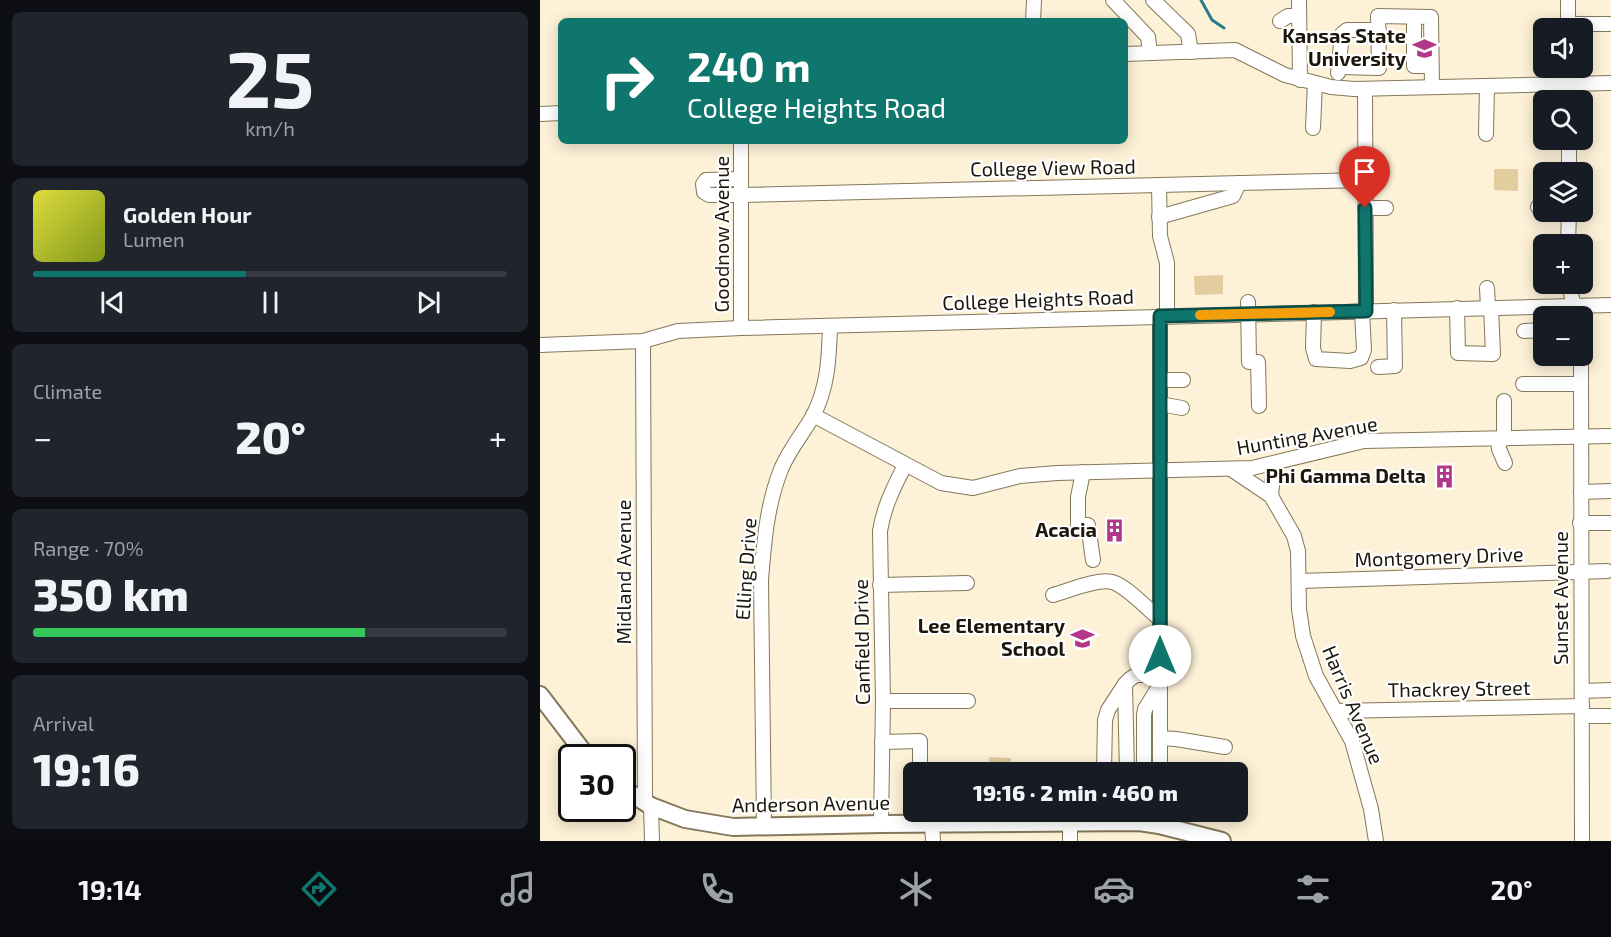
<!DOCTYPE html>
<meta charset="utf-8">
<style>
:root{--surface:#171b24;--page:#20242c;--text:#f1f3f6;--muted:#9ea1a6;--line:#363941;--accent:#0f766e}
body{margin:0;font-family:"Exo 2",sans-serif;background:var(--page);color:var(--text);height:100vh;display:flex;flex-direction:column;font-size:22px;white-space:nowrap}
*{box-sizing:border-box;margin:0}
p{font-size:20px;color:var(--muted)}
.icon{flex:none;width:33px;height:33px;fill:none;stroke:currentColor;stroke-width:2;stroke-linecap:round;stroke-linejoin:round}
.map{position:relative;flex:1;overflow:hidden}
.details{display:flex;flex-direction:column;gap:12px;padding:12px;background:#0d0f14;width:540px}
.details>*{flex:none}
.guide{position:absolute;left:18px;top:18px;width:570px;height:126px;border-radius:9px;box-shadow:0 3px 15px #0003;background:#0f766e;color:#fff;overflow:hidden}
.tools{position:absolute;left:993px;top:18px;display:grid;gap:12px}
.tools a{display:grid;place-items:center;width:60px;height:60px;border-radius:9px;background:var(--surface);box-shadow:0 3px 15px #0003;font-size:30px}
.speed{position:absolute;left:18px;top:744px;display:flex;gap:12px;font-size:30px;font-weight:700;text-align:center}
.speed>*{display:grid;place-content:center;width:78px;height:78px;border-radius:50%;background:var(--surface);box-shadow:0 3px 15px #0003;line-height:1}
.speed .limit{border:3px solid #111;border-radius:9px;background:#fff;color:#111}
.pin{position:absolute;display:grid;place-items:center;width:51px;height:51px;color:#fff;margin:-62px -26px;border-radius:50% 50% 50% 0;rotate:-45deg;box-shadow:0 0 6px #0007}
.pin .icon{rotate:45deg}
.me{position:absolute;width:66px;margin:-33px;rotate:0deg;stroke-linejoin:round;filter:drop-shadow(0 0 4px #0008)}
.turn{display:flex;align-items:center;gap:21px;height:126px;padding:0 30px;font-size:27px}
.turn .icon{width:78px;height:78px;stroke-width:2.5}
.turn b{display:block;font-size:42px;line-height:51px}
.big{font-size:45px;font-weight:800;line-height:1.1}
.details .card{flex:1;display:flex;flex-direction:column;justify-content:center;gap:9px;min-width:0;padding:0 21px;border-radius:9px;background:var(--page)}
.details .dial{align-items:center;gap:0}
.dial b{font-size:78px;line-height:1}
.song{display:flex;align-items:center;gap:18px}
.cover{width:72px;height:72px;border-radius:9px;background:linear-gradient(135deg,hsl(60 70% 55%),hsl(70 70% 35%))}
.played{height:6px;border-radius:3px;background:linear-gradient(90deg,var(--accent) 45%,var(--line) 45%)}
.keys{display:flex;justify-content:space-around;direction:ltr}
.heat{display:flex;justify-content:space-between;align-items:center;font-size:33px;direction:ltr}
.charge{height:9px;border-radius:4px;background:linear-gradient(90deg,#34c759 70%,var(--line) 0)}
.trip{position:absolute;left:363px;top:762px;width:345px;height:60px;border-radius:9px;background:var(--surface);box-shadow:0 3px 15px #0003;font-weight:800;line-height:60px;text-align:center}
.tabs{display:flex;height:96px;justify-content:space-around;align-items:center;background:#090b0e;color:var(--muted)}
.tabs .icon{width:42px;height:42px}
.tabs .selected{color:var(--accent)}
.tabs b{font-size:27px;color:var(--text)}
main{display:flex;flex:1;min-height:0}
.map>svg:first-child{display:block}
</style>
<main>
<section class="details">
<div class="card dial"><b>25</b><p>km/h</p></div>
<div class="card">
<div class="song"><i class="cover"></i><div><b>Golden Hour</b><p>Lumen</p></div></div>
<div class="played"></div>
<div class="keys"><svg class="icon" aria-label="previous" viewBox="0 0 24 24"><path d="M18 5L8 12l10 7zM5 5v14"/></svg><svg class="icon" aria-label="pause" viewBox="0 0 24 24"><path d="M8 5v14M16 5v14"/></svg><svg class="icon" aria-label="next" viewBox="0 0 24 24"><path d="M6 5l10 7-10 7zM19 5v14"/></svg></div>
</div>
<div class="card"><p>Climate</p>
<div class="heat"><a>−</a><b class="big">20°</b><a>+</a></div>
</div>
<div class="card"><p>Range · 70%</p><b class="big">350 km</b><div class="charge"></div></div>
<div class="card"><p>Arrival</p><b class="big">19:16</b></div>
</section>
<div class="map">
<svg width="1071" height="841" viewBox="0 0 1071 841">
<rect width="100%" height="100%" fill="#fdf1d7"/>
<g fill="#e3cd9e">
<polygon points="954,169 978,169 978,191 954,190"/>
<polygon points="683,275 683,294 655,295 654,276"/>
<polygon points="449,757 471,758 471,770 503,772 448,772"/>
</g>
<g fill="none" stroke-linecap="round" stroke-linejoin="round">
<polyline stroke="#2a7a8c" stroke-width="3" points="661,0 672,20 684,28"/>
<defs>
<g id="minor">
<polyline points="573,0 608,37 610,53"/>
<polyline points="613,0 648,34 651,52"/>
<polyline points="759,0 760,80"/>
<polyline points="1028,0 1028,28"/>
<polyline points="874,17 874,66 891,66"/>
<polyline points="493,21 494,0"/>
<polyline points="740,21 748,16 759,16"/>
<polyline points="1028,24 1071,24"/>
<polyline points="585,54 695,50 745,75 791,87 814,89 1071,83"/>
<polyline points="800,67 839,68 838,16 891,17 892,87"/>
<polyline points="1029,68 1029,100"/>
<polyline points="798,73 802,34 807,30 839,30"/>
<polyline points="825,89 826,311"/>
<polyline points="0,114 21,113"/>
<polyline points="773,128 775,83"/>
<polyline points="946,134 947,86"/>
<polyline points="201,141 201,328"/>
<polyline points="1029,172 1029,140"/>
<polyline points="201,179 166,180 163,184 164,192 169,195 202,195 825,180"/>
<polyline points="619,185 620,236 627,263 627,316"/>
<polyline points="998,207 1004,207"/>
<polyline points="825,208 846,208"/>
<polyline points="619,217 693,196 699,183"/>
<polyline points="1028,244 1029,212"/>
<polyline points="1029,284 1036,316"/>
<polyline points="947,288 948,307"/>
<polyline points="708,302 709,362 718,362 719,406"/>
<polyline points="917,308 918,353 953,354 951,307"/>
<polyline points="774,312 773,348 776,359 810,361 821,358 824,350 822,311"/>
<polyline points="620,316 620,772"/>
<polyline points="984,331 1004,330"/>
<polyline points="103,341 105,802"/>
<polyline points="0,345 103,341 138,331 201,328 1071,305"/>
<polyline points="1041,356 1042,841"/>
<polyline points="838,367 855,366 854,310"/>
<polyline points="620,380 643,380"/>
<polyline points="983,384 1041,384"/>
<polyline points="964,401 964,439"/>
<polyline points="620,404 642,408"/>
<polyline points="273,415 401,483 433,488 480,476 517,473 712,468 824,441 1071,436"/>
<polyline points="958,439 959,449 965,463"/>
<polyline points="691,469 731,496 754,536 758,551 759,609 763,636 776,676 812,741 831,809 836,841"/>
<polyline points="543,472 538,497 538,525 548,525 553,560"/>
<polyline points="1041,492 1071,491"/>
<polyline points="731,496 734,464"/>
<polyline points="1040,523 1071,523"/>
<polyline points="759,581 1067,571"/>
<polyline points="340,585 427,583"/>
<path d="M513 595C528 591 558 578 572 582 587 586 607 609 620 619"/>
<polyline points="585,684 587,772"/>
<polyline points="1042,691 1071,690"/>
<polyline points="343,701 428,701"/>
<polyline points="796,711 1042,706"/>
<polyline points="1042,716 1071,716"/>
<polyline points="620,738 636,739 685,747"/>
<polyline points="342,742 380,741 380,772"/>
<polyline points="564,772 565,720 568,710 585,684 590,679 596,675 620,675"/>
<polyline points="606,772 604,767 604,715 605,709 620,685"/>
<polyline points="111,806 112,841"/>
<polyline points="530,823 530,841"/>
<path d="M341 824 343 701 340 531C344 506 354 487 365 465"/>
<polyline points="392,824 393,841"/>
<polyline points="619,825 619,812"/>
<path d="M224 827 221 580C224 542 227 503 242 467 250 449 263 433 273 416 288 387 289 358 290 326"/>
</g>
<g id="major">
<polyline points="0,695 48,758"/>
<polyline points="82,788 111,806 145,819 193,827 341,824 599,822 619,825 682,841"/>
</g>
</defs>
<use href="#minor" stroke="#84775a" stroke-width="16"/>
<use href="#major" stroke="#84775a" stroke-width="20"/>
<use href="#minor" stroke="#fff" stroke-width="14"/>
<use href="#major" stroke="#fff" stroke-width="16"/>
</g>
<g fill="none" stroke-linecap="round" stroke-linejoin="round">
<defs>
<polyline id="route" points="620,656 620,316 826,311 825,208"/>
</defs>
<use href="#route" stroke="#0a4d48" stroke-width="15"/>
<use href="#route" stroke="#0f766e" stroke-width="10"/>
<polyline stroke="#f59e0b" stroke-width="10" points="660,315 790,312"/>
</g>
<defs>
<symbol id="university-bare" viewBox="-9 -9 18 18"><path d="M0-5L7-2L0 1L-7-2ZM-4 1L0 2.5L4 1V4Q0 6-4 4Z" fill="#b33788" stroke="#fff" stroke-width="2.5" paint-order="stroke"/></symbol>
<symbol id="building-bare" viewBox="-9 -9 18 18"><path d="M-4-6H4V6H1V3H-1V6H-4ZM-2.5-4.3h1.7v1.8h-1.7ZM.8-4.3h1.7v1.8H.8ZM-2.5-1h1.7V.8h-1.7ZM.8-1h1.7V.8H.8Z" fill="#b33788" stroke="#fff" stroke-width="2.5" paint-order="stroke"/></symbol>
<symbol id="school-bare" viewBox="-9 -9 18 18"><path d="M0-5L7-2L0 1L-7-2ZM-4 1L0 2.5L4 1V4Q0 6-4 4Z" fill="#b33788" stroke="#fff" stroke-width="2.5" paint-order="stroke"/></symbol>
</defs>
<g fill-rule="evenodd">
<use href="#university-bare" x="868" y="32" width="33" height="33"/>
<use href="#building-bare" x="888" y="460" width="33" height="33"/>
<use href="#building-bare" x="558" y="514" width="33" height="33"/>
<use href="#school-bare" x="526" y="622" width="33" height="33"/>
</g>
<g text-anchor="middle" stroke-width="4.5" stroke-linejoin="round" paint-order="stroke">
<g font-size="20" font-weight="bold" fill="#1c170b" stroke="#fff" text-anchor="end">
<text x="866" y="43">Kansas State<tspan x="866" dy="23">University</tspan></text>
<text x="886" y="483">Phi Gamma Delta</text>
<text x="557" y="537">Acacia</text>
<text x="525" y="633">Lee Elementary<tspan x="525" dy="23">School</tspan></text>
</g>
<g font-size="20" fill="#1c170b" stroke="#fff">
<text transform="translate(513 168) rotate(-1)" y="7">College View Road</text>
<text transform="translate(182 234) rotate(-90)" y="7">Goodnow Avenue</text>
<text transform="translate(498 300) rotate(-2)" y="7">College Heights Road</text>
<text transform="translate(767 436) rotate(-10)" y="7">Hunting Avenue</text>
<text transform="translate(899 557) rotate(-2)" y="7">Montgomery Drive</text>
<text transform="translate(206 569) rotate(-86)" y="7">Elling Drive</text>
<text transform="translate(84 572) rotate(-90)" y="7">Midland Avenue</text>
<text transform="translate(1021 598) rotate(-90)" y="7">Sunset Avenue</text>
<text transform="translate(322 642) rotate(-91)" y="7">Canfield Drive</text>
<text transform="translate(919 689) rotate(-1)" y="7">Thackrey Street</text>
<text transform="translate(813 705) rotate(67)" y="7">Harris Avenue</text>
<text transform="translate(271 804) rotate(-1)" y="7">Anderson Avenue</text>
</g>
</g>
</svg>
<div class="tools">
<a><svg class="icon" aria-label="sound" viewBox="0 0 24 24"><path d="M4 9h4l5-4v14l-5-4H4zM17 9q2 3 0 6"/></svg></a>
<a><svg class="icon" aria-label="search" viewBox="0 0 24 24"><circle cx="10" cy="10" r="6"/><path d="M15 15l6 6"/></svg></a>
<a><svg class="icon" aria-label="layers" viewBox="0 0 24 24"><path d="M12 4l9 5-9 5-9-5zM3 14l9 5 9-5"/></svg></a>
<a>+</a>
<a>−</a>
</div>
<div class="speed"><div class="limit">30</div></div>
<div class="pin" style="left:825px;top:208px;background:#d93025"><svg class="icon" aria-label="arrive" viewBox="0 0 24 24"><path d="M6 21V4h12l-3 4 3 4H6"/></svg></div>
<svg class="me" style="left:620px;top:656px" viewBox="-20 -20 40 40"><circle r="19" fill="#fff"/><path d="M0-13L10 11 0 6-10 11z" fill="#0f766e"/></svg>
<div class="trip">19:16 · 2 min · 460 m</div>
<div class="guide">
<div class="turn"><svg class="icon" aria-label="right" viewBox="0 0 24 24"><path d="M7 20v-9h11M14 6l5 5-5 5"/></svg><div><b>240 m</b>College Heights Road</div></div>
</div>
</div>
</main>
<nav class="tabs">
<b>19:14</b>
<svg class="icon selected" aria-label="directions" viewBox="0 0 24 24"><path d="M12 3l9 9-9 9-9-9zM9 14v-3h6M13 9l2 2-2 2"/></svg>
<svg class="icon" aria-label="music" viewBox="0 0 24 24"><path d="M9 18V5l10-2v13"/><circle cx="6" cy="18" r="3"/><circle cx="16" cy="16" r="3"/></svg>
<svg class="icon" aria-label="phone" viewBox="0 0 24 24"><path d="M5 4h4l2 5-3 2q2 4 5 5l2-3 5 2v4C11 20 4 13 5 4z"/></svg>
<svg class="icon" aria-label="climate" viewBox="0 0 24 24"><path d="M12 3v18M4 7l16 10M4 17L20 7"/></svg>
<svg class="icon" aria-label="car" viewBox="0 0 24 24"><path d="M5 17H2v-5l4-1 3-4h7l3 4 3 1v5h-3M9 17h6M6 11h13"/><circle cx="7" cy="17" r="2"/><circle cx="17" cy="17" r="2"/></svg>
<svg class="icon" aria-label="filters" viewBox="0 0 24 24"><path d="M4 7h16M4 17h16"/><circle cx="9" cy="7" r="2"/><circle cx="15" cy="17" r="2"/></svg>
<b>20°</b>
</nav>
